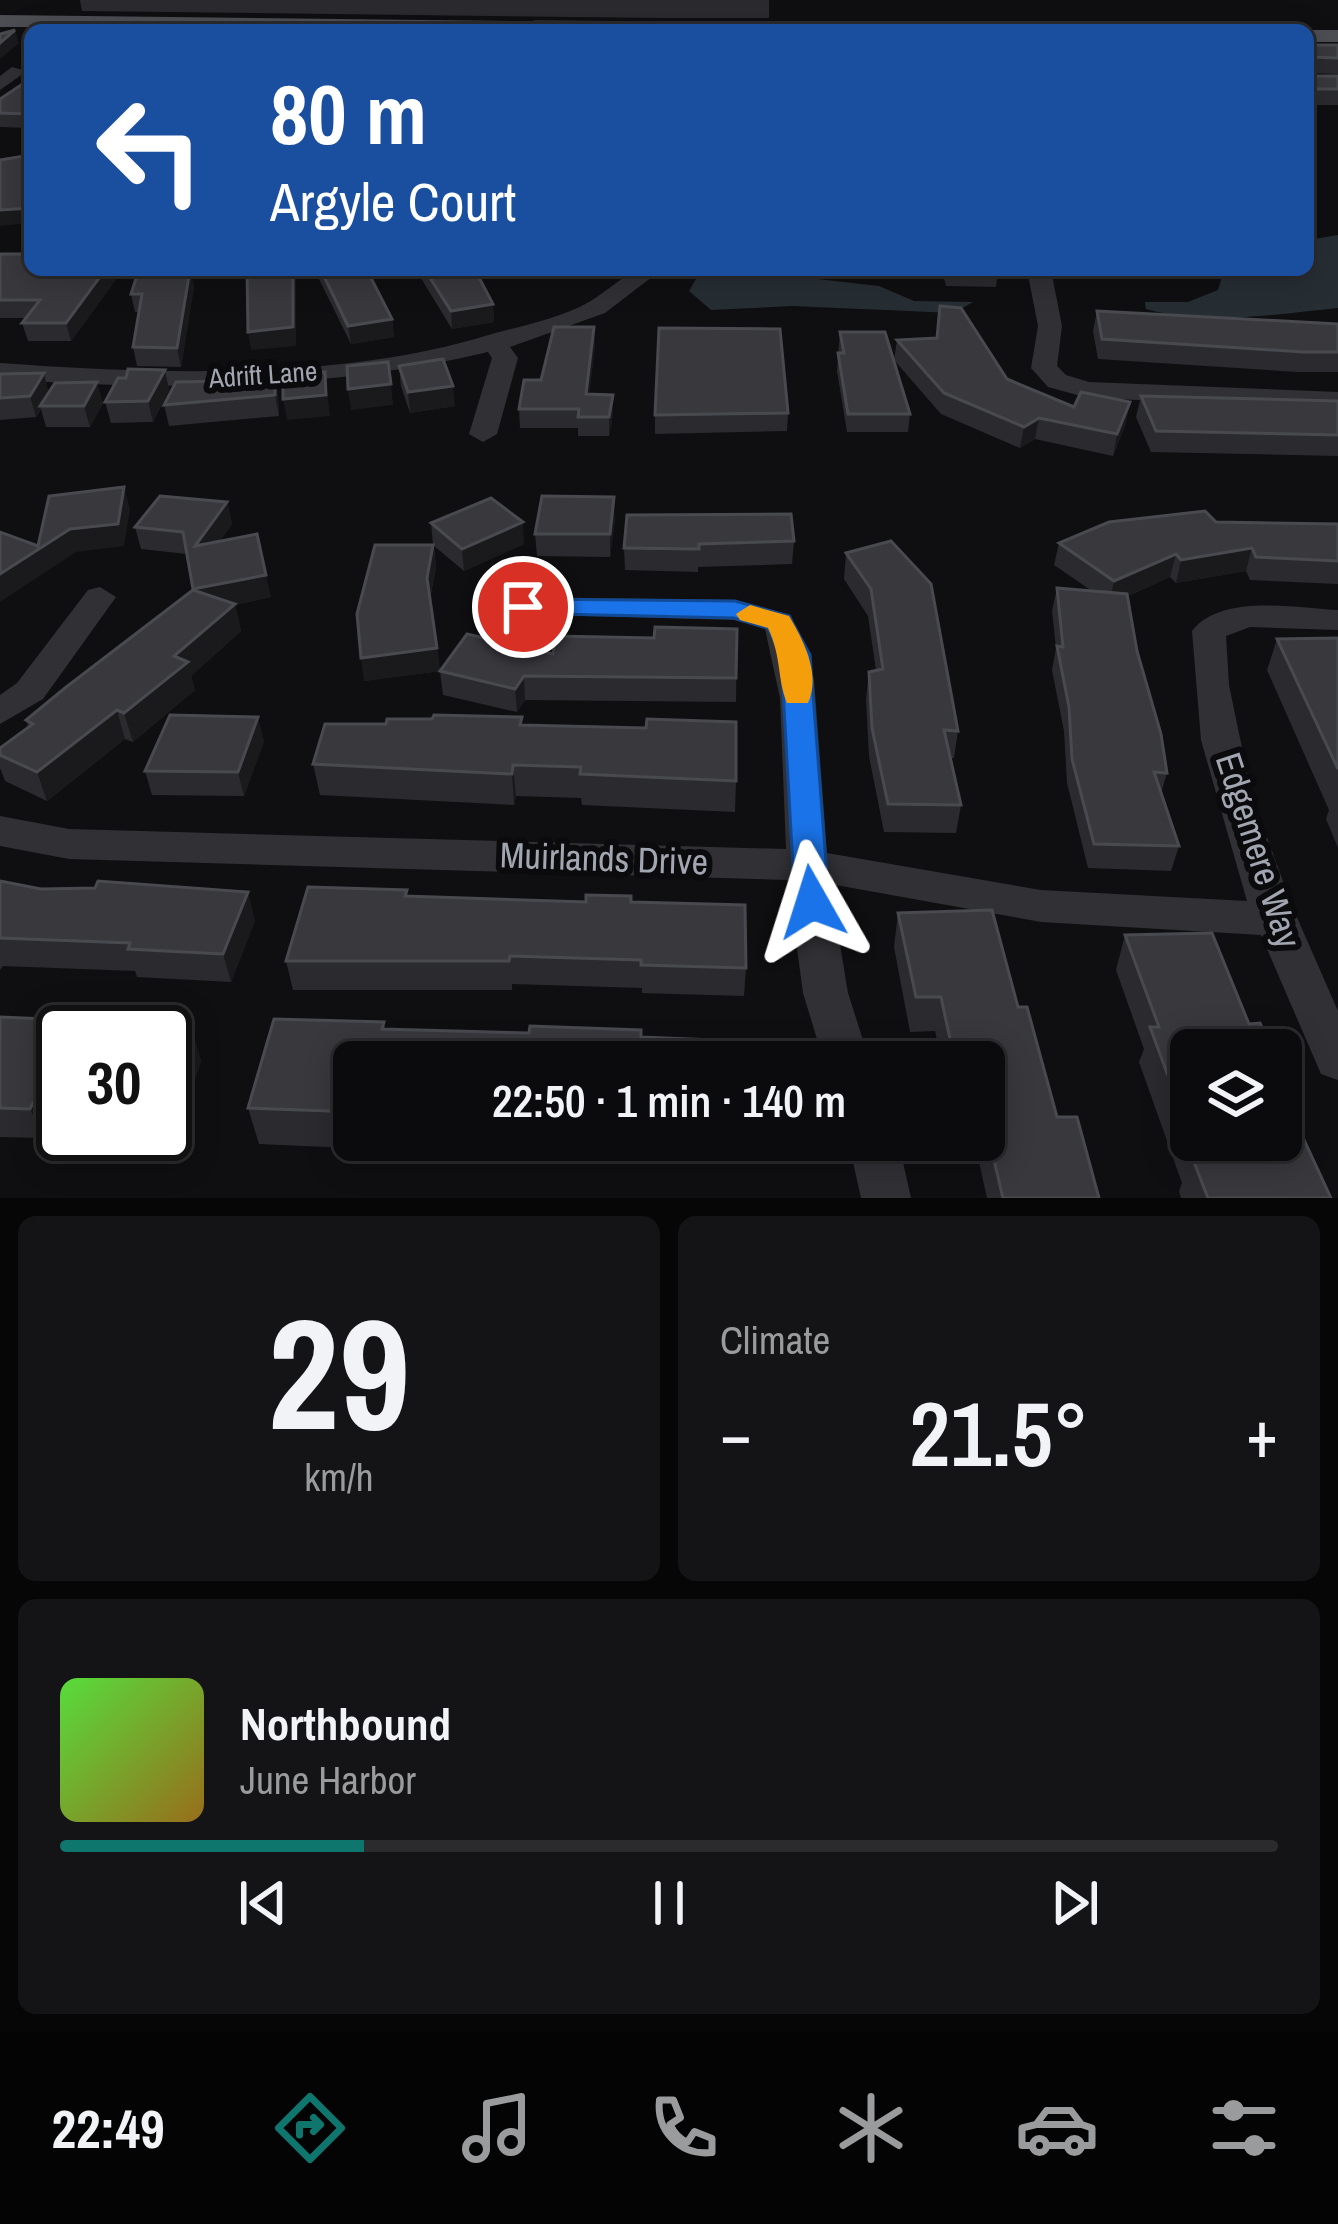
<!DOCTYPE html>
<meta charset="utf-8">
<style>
:root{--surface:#0b0b0d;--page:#141416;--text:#f1f3f6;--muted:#9a9b9d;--line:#2b2b2e;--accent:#0f766e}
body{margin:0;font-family:"Archivo Narrow",sans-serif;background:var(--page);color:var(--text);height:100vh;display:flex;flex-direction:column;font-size:45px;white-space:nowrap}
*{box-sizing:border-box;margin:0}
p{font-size:39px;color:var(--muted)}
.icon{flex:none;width:66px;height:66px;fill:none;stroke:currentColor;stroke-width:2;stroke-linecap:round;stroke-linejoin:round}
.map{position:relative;height:1198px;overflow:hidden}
.drawer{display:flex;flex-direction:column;gap:18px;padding:18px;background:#060607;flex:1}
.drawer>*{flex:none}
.guide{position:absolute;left:24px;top:24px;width:1290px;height:252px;border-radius:18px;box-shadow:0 6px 30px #0003,0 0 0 3px var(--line);background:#1a4fa0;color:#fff;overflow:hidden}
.tools{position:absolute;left:1170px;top:1029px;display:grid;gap:24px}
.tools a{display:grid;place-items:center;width:132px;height:132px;border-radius:18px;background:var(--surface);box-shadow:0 6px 30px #0003,0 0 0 3px var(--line);font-size:60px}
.speed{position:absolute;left:36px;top:1005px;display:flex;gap:24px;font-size:60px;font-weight:700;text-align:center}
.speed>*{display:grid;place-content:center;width:156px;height:156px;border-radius:50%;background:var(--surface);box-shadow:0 6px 30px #0003,0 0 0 3px var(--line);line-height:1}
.speed .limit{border:6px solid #111;border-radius:18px;background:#fff;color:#111}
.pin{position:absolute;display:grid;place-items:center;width:102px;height:102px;color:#fff;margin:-51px;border:6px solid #fff;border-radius:50%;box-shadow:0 3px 12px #0007}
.me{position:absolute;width:132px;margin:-66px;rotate:354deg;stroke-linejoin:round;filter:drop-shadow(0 0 9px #0008)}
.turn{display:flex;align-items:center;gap:42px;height:252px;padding:0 48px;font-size:54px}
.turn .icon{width:156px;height:156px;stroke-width:2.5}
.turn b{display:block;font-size:84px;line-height:102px}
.big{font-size:90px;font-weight:600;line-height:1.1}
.drawer .tile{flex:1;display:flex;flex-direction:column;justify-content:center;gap:18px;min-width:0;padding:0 42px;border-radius:18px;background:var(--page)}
.drawer .dial{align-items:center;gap:0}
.dial b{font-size:156px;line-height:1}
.song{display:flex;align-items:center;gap:36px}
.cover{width:144px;height:144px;border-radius:18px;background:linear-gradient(135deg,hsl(110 70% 55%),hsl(40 70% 35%))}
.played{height:12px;border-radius:6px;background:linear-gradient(90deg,var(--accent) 25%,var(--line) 25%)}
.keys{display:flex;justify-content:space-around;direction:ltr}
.heat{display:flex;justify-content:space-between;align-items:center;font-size:66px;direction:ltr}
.drawer .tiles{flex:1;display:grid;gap:18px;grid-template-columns:1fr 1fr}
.tile:last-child{grid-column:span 2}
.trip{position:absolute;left:333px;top:1041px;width:672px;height:120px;border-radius:18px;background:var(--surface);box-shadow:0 6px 30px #0003,0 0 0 3px var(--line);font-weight:600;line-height:120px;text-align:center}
.tabs{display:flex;height:192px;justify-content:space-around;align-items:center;background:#040405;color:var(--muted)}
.tabs .icon{width:84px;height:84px}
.tabs .active{color:var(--accent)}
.tabs b{font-size:54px;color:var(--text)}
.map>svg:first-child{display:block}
</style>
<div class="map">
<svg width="1338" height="1198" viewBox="0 0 1338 1198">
<rect width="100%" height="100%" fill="#0f0f11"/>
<g fill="#272e33">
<path d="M1338 235V308C1278 314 1205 326 1146 309L1145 302H1188L1218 290 1224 270H1308V240Z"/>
<polygon points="746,271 879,286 914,301 973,302 954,313 792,306 711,310 689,291 697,277"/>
</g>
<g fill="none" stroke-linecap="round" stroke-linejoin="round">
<g fill="#313135" fill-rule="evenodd">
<polygon points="12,67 27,71 0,90 0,76"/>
<path d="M634 270H661L605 313 510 347 518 358 497 434 483 442 469 434 492 358 488 352C328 390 163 391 0 379V363C153 374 337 381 485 336 519 326 557 320 589 302 604 293 619 280 634 270Z"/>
<polygon points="1027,270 1051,270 1062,326 1057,366 1066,375 1089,382 1338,392 1338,408 1088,398 1048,387 1031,368 1038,326"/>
<polygon points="100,587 116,597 43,699 0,724 0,695 17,683 88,590"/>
<path d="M523 597 735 600 791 615 814 679 827 853 1041 890 1247 901 1201 740 1192 631C1221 593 1296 608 1338 610V630L1250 627 1226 636 1229 685 1252 796 1292 906 1338 1011V1080L1321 1074 1261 935 1041 922 830 884 848 993 870 1062H824L803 993 788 880 69 859 0 846V816L69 829 786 849 780 698 765 629 734 620 511 614 506 607 511 600Z"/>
<polygon points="848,1140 898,1140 911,1198 861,1198"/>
</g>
<g fill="#4d4e54" fill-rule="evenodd">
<polygon points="0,15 585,22 594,28 0,27"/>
<polygon points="650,22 789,24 798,30 642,30"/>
<rect x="1308" y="30" width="30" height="12"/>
</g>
</g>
<g fill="#2b2b2f">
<polygon points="80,0 769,0 769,18 661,18 82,11"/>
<polygon points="1308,45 1338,45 1338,74 1308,73 1312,76 1338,76 1338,105 1308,105"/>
<polygon points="30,79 30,128 0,127 0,99"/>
<polygon points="0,254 122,271 71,341 28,341 22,323 26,318 0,318"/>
<polygon points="318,270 367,270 392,319 394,337 351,344 319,279"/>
<polygon points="416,270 480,270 480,278 493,304 494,322 452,329"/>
<polygon points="942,270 998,270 996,287 946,286"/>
<polygon points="1092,270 1146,270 1145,278 1095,277"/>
<polygon points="194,286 181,367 137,366 133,347 139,312 135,312 131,294"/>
<polygon points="1097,311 1338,324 1338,372 1297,372 1098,359 1093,331"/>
<polygon points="840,332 910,414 908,432 847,432 837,371"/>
<polygon points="897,340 1007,379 1074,407 1126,423 1113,456 1035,439 1020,448 941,414 894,360"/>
<polygon points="595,345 589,394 613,414 609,436 578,436 578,428 520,428 519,409 541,380"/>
<polygon points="399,366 455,406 410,413 401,386"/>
<polygon points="165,370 169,390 153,422 111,423 105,402 126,378"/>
<polygon points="0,374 49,393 103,403 90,427 46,427 41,409 36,417 0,420"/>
<polygon points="278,394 279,416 169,426 164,405"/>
<polygon points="1141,396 1338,401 1338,456 1151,452 1136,417"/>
<polygon points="788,413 787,431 655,434 655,415"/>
<polygon points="227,502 232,524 220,541 271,597 235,605 241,631 191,676 195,690 133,742 125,739 47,801 5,781 0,768 0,748 28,727 26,720 193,590 187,554 141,549 135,527"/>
<polygon points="615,519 610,557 537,556 535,534"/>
<polygon points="1216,522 1338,524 1338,584 1250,580 1246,571 1176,583 1170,577 1128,596 1137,651 1167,773 1161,793 1179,846 1171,871 1088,868 1067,783 1064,731 1052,670 1056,648 1052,611 1057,588 1092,591 1054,565 1059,543"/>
<polygon points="431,523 524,544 464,571 434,546 436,567 430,599 440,671 364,681 433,545"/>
<polygon points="794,541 792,564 698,567 698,572 625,570 624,548"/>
<polygon points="891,541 958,731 954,758 950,758 961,805 956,833 884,832 869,756 866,699 869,672 876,670 868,616 844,579 846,553"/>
<polygon points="737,629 736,702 525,700 517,712 443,695 440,671 654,638"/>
<polygon points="1338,638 1338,848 1326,819 1329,810 1267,670 1277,639"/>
<polygon points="522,725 736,781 735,812 582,805 581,798 516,796 514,805 320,795 313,764"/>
<polygon points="264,741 244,796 152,795 145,771"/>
<polygon points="0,881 41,889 255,920 231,982 137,977 135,971 3,966 0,970"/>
<polygon points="407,890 408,896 631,902 746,968 744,996 642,993 642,988 512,984 512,990 293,990 286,961"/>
<polygon points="898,913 1018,1007 1057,1117 1099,1198 987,1198 974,1140 984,1140 984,1062 942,1062 935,1031 910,1032 894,947"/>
<polygon points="1125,935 1249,1024 1281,1070 1300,1114 1296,1123 1331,1198 1181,1198 1179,1191 1182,1183 1139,1062 1144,1049 1116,970"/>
<polygon points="0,1017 70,1020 73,1029 192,1031 201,1061 180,1125 165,1125 165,1032 63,1032 63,1132 46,1132 43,1138 0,1137"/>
<polygon points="384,1022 385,1029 529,1033 641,1030 354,1062 354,1140 766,1140 765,1156 638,1150 637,1159 522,1154 521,1145 373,1141 372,1149 259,1144 248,1108"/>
</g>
<g fill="#1a1a1d">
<polygon points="15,30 19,43 0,59 0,43"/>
<polygon points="30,208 30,223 0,226 0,210"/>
<polygon points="105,270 122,271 71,341 66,323"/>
<polygon points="191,270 194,286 181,367 177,348"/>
<polygon points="293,270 296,278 296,346 251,350 248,332"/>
<polygon points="493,304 494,322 452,329 451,311"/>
<polygon points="392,319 394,337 351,344 348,326"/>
<polygon points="594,327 595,345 587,413 586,394"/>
<polygon points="165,370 169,390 153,422 148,401"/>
<polygon points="325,372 330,416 287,420 283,399"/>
<polygon points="44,373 49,394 36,417 30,396"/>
<polygon points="275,373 278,394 279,416 275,395"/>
<polygon points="97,382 103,403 90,427 84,406"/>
<polygon points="391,384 393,405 351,410 348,389"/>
<polygon points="453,386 455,406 410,413 408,392"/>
<polygon points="613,395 613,414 609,436 609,417"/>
<polygon points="1130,402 1126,423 1113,456 1117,434"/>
<polygon points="1039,418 1035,439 1020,448 1024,427"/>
<polygon points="124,487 130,509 124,546 76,552 0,602 0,574 70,529"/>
<polygon points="614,497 615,519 610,557 610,534"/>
<polygon points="227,502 232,524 201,568 195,546"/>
<polygon points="523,522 524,544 464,571 462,549"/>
<polygon points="433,545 436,567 429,601 427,578"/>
<polygon points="1252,548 1246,571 1176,583 1181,560"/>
<polygon points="1176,554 1170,577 1109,604 1114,581"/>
<polygon points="266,575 271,597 235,605 241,631 191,676 195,690 133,742 124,713 174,656 198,612 193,589"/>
<polygon points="437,648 440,671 364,681 361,658"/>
<polygon points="524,676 525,700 517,712 515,689"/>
<polygon points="117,710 125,739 47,801 37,772"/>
<polygon points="258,717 264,741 244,796 238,772"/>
<polygon points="513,765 516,796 514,805 512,774"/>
<polygon points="248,892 255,920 231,982 223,954"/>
<polygon points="192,1031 201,1061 180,1125 170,1096"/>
<polygon points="33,1103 46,1132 43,1138 30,1109"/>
</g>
<g fill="#38383d" stroke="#484a4f" stroke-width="3">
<polygon points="535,22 689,23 700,29 532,30 535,30"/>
<polygon points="15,30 0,43 0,34"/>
<polygon points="1308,45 1338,45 1338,58 1312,57 1308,70"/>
<polygon points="1308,72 1312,76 1338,76 1338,89 1308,89"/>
<polygon points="30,79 30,114 0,113 0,99"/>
<polygon points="30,155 30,208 0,210 0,160"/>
<polygon points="0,254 30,254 30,270 105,270 66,323 22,323 40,300 0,300"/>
<polygon points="168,270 190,270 177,348 133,347 142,294 131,294 138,272"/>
<polygon points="247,270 293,270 293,327 248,332"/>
<polygon points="321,270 367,270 392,319 348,326"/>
<polygon points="425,270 475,270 493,304 451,311"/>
<polygon points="940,306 961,308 1007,379 1074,407 1081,392 1130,402 1117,434 1039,418 1024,427 944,393 897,340 937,338"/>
<polygon points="1097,311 1338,324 1338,352 1303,352 1102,339"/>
<polygon points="554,327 594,327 586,394 613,395 609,417 578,417 579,409 519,409 524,380 541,380"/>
<polygon points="659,328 780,329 788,413 655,415"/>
<polygon points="840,332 885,332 910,414 848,414 838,353 844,353"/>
<polygon points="443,359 453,386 408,392 399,366"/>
<polygon points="388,362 391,384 348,389 347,366"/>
<polygon points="128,369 165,370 148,401 105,402 118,378 126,378"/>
<polygon points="325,372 326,395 283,399 283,376"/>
<polygon points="44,373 30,396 0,398 0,374"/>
<polygon points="275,373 275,395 164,405 176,382 232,381"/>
<polygon points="97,382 84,406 40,406 55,383"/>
<polygon points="1141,396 1338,401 1338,435 1156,431"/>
<polygon points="124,487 118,524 70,529 0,574 0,532 38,546 49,496"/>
<polygon points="160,496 227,502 195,546 257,534 266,575 193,589 183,532 135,527"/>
<polygon points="542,496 614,497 610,534 535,534"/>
<polygon points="491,498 523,522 462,549 431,523"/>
<polygon points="1205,511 1216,522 1338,524 1338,561 1256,557 1252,548 1181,560 1176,554 1114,581 1059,543 1109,522"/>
<polygon points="791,514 794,541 699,544 699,549 624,548 627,515"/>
<polygon points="891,541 931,584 958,731 944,730 961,805 888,804 872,728 869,672 883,669 871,589 846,553"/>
<polygon points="375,545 433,545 427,578 437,648 361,658 357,614"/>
<polygon points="1057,588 1127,594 1137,651 1161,734 1167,773 1154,772 1179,846 1094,844 1072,759 1069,707 1057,646 1063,647"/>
<polygon points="193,590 235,604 174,656 188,662 124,713 117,710 37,772 0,755 0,748 33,724 26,720 65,688"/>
<polygon points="655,627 737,629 736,678 524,676 515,689 440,671 467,634 553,654 555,636 654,638"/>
<polygon points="1338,638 1338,769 1277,639"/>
<polygon points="170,715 258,717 238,772 145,771"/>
<polygon points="434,715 522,717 520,725 646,728 647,719 736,722 736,781 580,774 581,767 513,765 512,774 313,764 325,724 386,724 387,719 432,719"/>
<polygon points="0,881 41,889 95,888 98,881 248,892 223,954 128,949 130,943 0,938"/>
<polygon points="308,887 407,890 405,896 586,902 586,895 631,896 631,902 745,905 746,968 641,965 641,960 510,956 509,961 286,961"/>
<polygon points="992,910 1018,1007 1027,1007 1057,1117 1077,1117 1099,1198 1003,1198 984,1118 984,1062 966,1062 963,1053 953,1053 941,997 916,997 898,913"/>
<polygon points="1212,933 1249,1024 1260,1023 1272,1050 1191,1050 1191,1138 1150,1027 1159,1027 1125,935"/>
<polygon points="0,1017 70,1020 66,1028 192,1031 170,1096 165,1095 165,1032 63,1032 63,1103 33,1103 30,1109 0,1108"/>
<polygon points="274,1019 384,1022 382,1029 529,1033 530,1026 641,1030 641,1037 767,1042 767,1062 354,1062 354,1112 248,1108"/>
<polygon points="1281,1070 1300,1114 1292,1114 1331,1198 1208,1198 1192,1157 1198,1157 1192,1140 1281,1140"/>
</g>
<polygon fill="#1a73e8" stroke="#114b97" stroke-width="3" points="523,599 735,601 789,616 810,655 829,902 824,911 812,915 800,911 795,902 781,655 768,628 734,618 513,613 509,607"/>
<path fill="#f59e0b" d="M750 605 789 616C804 641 821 675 808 703H787C777 679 782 658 768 628L740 620 736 614Z"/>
<g text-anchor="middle" stroke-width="12" stroke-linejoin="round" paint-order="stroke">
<g font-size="27" fill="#a1a6b1" stroke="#0b0a0c">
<text transform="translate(263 375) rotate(-4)" y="9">Adrift Lane</text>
</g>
<g font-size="36" fill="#a1a6b1" stroke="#0b0a0c">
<text transform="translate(1259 850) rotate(72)" y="13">Edgemere Way</text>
<text transform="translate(604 858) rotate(2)" y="13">Muirlands Drive</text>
</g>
</g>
</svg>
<div class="tools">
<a><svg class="icon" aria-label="layers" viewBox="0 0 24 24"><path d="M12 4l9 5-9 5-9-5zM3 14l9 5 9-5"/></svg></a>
</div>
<div class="speed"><div class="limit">30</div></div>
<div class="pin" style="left:523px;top:607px;background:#d93025"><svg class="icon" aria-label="arrive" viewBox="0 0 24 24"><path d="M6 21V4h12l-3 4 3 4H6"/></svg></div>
<svg class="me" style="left:812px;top:902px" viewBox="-20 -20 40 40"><path d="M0-17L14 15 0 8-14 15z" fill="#1a73e8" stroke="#fff" stroke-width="4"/></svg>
<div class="trip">22:50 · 1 min · 140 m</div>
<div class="guide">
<div class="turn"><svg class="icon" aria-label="left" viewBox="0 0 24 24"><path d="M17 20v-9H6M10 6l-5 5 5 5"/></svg><div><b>80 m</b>Argyle Court</div></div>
</div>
</div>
<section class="drawer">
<div class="tiles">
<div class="tile dial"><b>29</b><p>km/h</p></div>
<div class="tile"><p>Climate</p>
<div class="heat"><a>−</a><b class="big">21.5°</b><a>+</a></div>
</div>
<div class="tile">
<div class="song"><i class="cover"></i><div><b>Northbound</b><p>June Harbor</p></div></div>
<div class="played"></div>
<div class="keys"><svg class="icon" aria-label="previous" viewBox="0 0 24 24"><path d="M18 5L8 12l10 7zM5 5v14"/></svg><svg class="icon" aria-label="pause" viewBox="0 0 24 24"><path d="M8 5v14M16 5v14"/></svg><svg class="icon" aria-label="next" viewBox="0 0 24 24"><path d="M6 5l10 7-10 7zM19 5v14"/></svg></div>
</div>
</div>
</section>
<nav class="tabs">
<b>22:49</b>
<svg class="icon active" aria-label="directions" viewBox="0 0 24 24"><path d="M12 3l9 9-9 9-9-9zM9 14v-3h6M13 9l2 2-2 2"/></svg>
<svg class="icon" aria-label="music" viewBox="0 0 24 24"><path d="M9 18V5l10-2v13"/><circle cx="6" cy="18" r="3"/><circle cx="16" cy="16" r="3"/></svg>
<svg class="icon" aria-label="phone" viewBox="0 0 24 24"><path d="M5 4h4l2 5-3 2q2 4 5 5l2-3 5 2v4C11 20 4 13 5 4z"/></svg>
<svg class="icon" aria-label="climate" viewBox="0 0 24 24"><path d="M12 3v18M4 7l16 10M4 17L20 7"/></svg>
<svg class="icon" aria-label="car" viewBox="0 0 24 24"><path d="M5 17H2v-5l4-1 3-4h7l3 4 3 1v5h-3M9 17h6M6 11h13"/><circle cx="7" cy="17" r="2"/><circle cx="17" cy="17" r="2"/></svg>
<svg class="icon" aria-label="filters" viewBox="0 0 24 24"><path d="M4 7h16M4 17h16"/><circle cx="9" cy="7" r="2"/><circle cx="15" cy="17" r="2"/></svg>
</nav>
